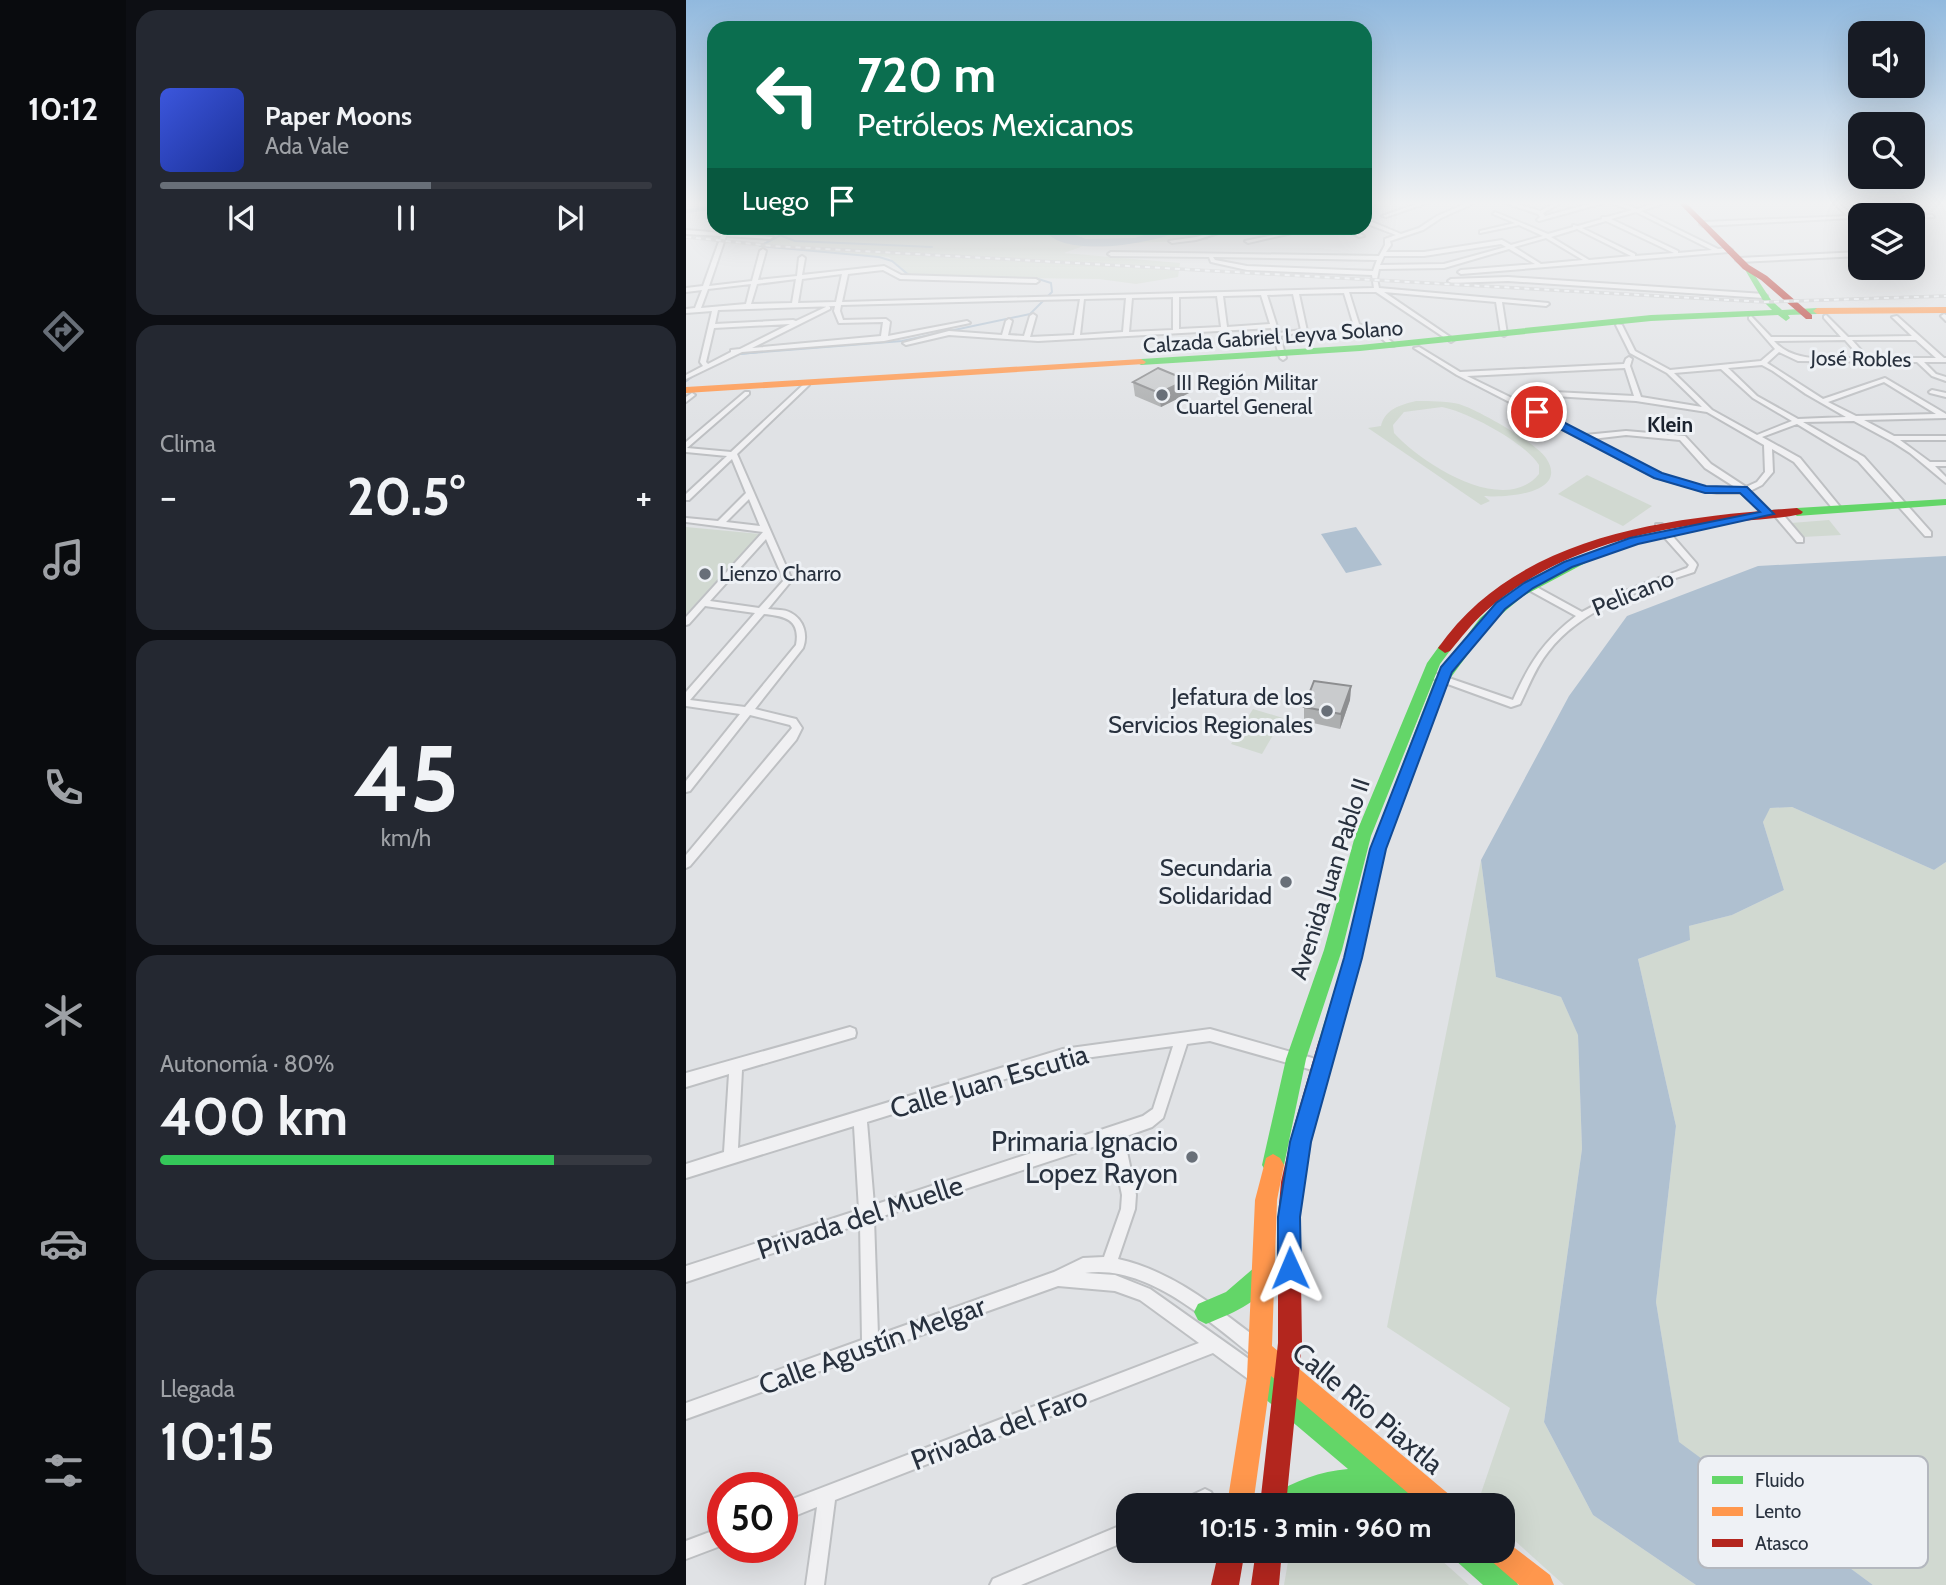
<!DOCTYPE html>
<html lang="es">
<meta charset="utf-8">
<style>
:root{--surface:#171b24;--page:#242831;--text:#f1f3f6;--muted:#9ea1a6;--line:#363941;--accent:#686f78}
body{margin:0;font-family:Cabin,sans-serif;background:var(--page);color:var(--text);height:100vh;display:flex;flex-direction:column;font-size:26px;white-space:nowrap}
*{box-sizing:border-box;margin:0}
p{font-size:23px;color:var(--muted)}
.icon{flex:none;width:38px;height:38px;fill:none;stroke:currentColor;stroke-width:2;stroke-linecap:round;stroke-linejoin:round}
.map{position:relative;flex:1;overflow:hidden}
.side{display:flex;flex-direction:column;gap:10px;padding:10px;background:#0d0f14;width:560px}
.side>*{flex:none}
.guide{position:absolute;left:21px;top:21px;width:665px;height:214px;border-radius:21px;box-shadow:0 7px 28px #0002;background:#0b6e4f;color:#fff;overflow:hidden}
.tools{position:absolute;left:1162px;top:21px;display:grid;gap:14px}
.tools a{display:grid;place-items:center;width:77px;height:77px;border-radius:14px;background:var(--surface);box-shadow:0 7px 28px #0002;font-size:35px}
.speed{position:absolute;left:21px;top:1472px;display:flex;gap:14px;font-size:35px;font-weight:700;text-align:center}
.speed>*{display:grid;place-content:center;width:91px;height:91px;border-radius:50%;background:var(--surface);box-shadow:0 7px 28px #0002;line-height:1}
.speed .limit{border:10px solid #d22;background:#fff;color:#111}
.pin{position:absolute;display:grid;place-items:center;width:60px;height:60px;color:#fff;margin:-30px;border:4px solid #fff;border-radius:50%;box-shadow:0 2px 7px #0007}
.me{position:absolute;width:77px;margin:-38px;rotate:359deg;stroke-linejoin:round;filter:drop-shadow(0 0 5px #0008)}
.turn{display:flex;align-items:center;gap:24px;height:147px;padding:0 35px;font-size:32px}
.turn .icon{width:91px;height:91px;stroke-width:2.5}
.turn b{display:block;font-size:49px;line-height:60px}
.then{display:flex;align-items:center;height:66px;padding:0 35px;background:#0003;gap:14px;font-size:26px}
.big{font-size:52px;font-weight:800;line-height:1.1}
.side .widget{flex:1;display:flex;flex-direction:column;justify-content:center;gap:10px;min-width:0;padding:0 24px;border-radius:21px;background:var(--page)}
.side .dial{align-items:center;gap:0}
.dial b{font-size:91px;line-height:1}
.song{display:flex;align-items:center;gap:21px}
.cover{width:84px;height:84px;border-radius:10px;background:linear-gradient(135deg,hsl(230 70% 55%),hsl(230 70% 35%))}
.played{height:7px;border-radius:4px;background:linear-gradient(90deg,var(--accent) 55%,var(--line) 55%)}
.keys{display:flex;justify-content:space-around;direction:ltr}
.heat{display:flex;justify-content:space-between;align-items:center;font-size:38px;direction:ltr}
.charge{height:10px;border-radius:5px;background:linear-gradient(90deg,#34c759 80%,var(--line) 0)}
.trip{position:absolute;left:430px;top:1493px;width:399px;height:70px;border-radius:21px;background:var(--surface);box-shadow:0 7px 28px #0002;font-weight:800;line-height:70px;text-align:center}
main{display:flex;flex:1;min-height:0}
.tabs{display:flex;flex-direction:column;width:126px;justify-content:space-around;align-items:center;background:#090b0e;color:var(--muted)}
.tabs .icon{width:49px;height:49px}
.tabs .selected{color:var(--accent)}
.tabs b{font-size:32px;color:var(--text)}
.map>svg:first-child{display:block}
</style>
<main>
<nav class="tabs">
<b>10:12</b>
<svg class="icon selected" aria-label="directions" viewBox="0 0 24 24"><path d="M12 3l9 9-9 9-9-9zM9 14v-3h6M13 9l2 2-2 2"/></svg>
<svg class="icon" aria-label="music" viewBox="0 0 24 24"><path d="M9 18V5l10-2v13"/><circle cx="6" cy="18" r="3"/><circle cx="16" cy="16" r="3"/></svg>
<svg class="icon" aria-label="phone" viewBox="0 0 24 24"><path d="M5 4h4l2 5-3 2q2 4 5 5l2-3 5 2v4C11 20 4 13 5 4z"/></svg>
<svg class="icon" aria-label="climate" viewBox="0 0 24 24"><path d="M12 3v18M4 7l16 10M4 17L20 7"/></svg>
<svg class="icon" aria-label="car" viewBox="0 0 24 24"><path d="M5 17H2v-5l4-1 3-4h7l3 4 3 1v5h-3M9 17h6M6 11h13"/><circle cx="7" cy="17" r="2"/><circle cx="17" cy="17" r="2"/></svg>
<svg class="icon" aria-label="filters" viewBox="0 0 24 24"><path d="M4 7h16M4 17h16"/><circle cx="9" cy="7" r="2"/><circle cx="15" cy="17" r="2"/></svg>
</nav>
<section class="side">
<div class="widget">
<div class="song"><i class="cover"></i><div><b>Paper Moons</b><p>Ada Vale</p></div></div>
<div class="played"></div>
<div class="keys"><svg class="icon" aria-label="previous" viewBox="0 0 24 24"><path d="M18 5L8 12l10 7zM5 5v14"/></svg><svg class="icon" aria-label="pause" viewBox="0 0 24 24"><path d="M8 5v14M16 5v14"/></svg><svg class="icon" aria-label="next" viewBox="0 0 24 24"><path d="M6 5l10 7-10 7zM19 5v14"/></svg></div>
</div>
<div class="widget"><p>Clima</p>
<div class="heat"><a>−</a><b class="big">20.5°</b><a>+</a></div>
</div>
<div class="widget dial"><b>45</b><p>km/h</p></div>
<div class="widget"><p>Autonomía · 80%</p><b class="big">400 km</b><div class="charge"></div></div>
<div class="widget"><p>Llegada</p><b class="big">10:15</b></div>
</section>
<div class="map">
<svg width="1260" height="1585" viewBox="0 0 1260 1585">
<rect width="100%" height="100%" fill="#e0e2e5"/>
<g fill="#d1d9d1" fill-rule="evenodd">
<polygon points="98,228 521,228 522,240 400,245 378,253 494,263 492,277 450,284 413,279 241,277 220,275 203,257 74,246"/>
<path d="M730 401C744 401 759 401 773 404 792 410 849 442 860 458 884 494 818 498 798 496L804 501 795 505 682 428 695 426C699 409 714 405 730 401ZM756 407C782 412 840 443 853 465V474C818 517 735 463 708 433L707 425 718 412Z"/>
<polygon points="901,475 966,506 937,526 872,494"/>
<polygon points="1143,520 1155,535 1116,537 1105,523"/>
<polygon points="0,527 74,534 0,614"/>
<polygon points="567,709 597,718 576,754 545,744"/>
<polygon points="1106,807 1248,870 1260,862 1260,1585 1187,1585 993,1443 970,1302 990,1126 952,959 1003,940 1003,926 1046,915 1098,890 1077,822 1083,808"/>
<polygon points="795,860 810,977 875,997 892,1034 896,1149 858,1422 907,1515 1010,1585 878,1585 817,1530 817,1505 791,1505 824,1408 701,1327"/>
<polygon points="604,1550 745,1551 783,1585 598,1585"/>
</g>
<g fill="#afc0d0">
<path d="M358 228H369L400 239 449 238 479 228H500C475 243 373 261 358 228Z"/>
<polygon points="670,527 696,565 660,573 635,534"/>
<polygon points="1260,556 1260,862 1248,870 1106,807 1084,808 1077,822 1098,890 1046,915 1003,926 1004,940 952,959 990,1126 970,1302 993,1442 1187,1585 1010,1585 907,1515 858,1422 896,1149 892,1035 875,997 810,977 795,860 883,696 941,616 1072,566"/>
</g>
<g fill="none" stroke-linecap="round" stroke-linejoin="round">
<g stroke="#afc0d0" stroke-width="2">
<polyline points="138,228 101,232 74,246 193,257 206,261 224,276"/>
<polyline points="96,236 109,241 246,247"/>
<polyline points="51,354 216,341 344,314 366,292 365,283 349,278 312,278"/>
</g>
<g stroke="#afc0d0" stroke-width="2.5">
<polyline points="51,354 71,352"/>
<polyline points="0,381 9,374"/>
</g>
<polygon fill="#afc0d0" fill-rule="evenodd" points="28,206 28,210 0,213 0,209"/>
<defs>
<g id="street">
<polygon points="690,201 697,201 679,209 679,206"/>
<polygon points="739,201 747,201 700,217 696,216"/>
<path d="M786 201H793L755 218 737 230 704 241 705 245 700 252H738L816 240 825 245 857 236 833 225 794 233V231L829 223 807 214 809 212 862 234 887 227V225L892 226 916 219V217H921L946 210 921 202 853 221 851 220 854 217 852 214 813 201H821L854 211 872 201H878L857 213 859 216 914 201H929L951 209 977 201H985L955 211 1032 249 1043 248 1046 250 1043 252 775 274 772 272 775 270 849 264 823 249 758 268 693 269 691 279 693 288 862 303 863 304 860 306 816 302 821 334 818 336 815 334 810 302 698 292 767 339 768 340 765 342 690 292H663L673 324 697 334 708 344V346H704L693 336 668 326 658 293 613 294 621 331 594 336 600 358 597 360 594 358 585 328 352 341 263 335 220 345 217 343 263 331 316 335 320 321 323 319 326 321 322 335 338 336 344 316 347 314 350 316 344 337 388 335 394 299 155 305 154 311 157 320 200 319 204 322 202 336 281 321 284 323 198 341 56 352 0 379V375L17 366 14 362 26 311 0 313V309L9 308 16 290 0 292V288L17 286 35 236 0 234V230L36 233 38 228H42L41 233 87 237 84 239 40 236 23 286 66 281 74 251 77 249 80 251 72 280 111 276 113 258 116 256 119 258 116 275 198 266 215 275 350 279 353 281 350 283 214 279 197 270 162 274 156 302 688 288 686 275 561 270 525 262 523 257 425 256 422 254 425 252 693 256 699 245V239L710 235 679 223V219L715 234 733 228 751 216ZM950 212 1026 250 992 253V251L925 219ZM920 221 988 253 949 256V254L896 228ZM891 229 945 256H946L903 260 865 237ZM860 238 897 260 855 264 828 247ZM815 244 820 247 758 264 694 265 698 256H738ZM527 257 691 260 687 271 561 266 529 260ZM156 274 150 302 112 303 116 279ZM110 279 106 303 65 304 71 284ZM65 284 60 304 15 308 22 289ZM607 294 615 330 593 333 581 295ZM575 295 584 324 541 327 537 296ZM531 296 535 327 493 329V297ZM487 297V330L443 332 446 298ZM440 298 437 332 394 335 398 299ZM142 306 110 321 107 320 29 324 32 310 149 306 148 311 153 323 197 322 195 336 66 348 144 309V307ZM104 324 54 349 45 350V352L22 364 20 362 28 328Z"/>
<polygon points="1144,201 1149,201 1174,221 1174,224 1165,218 1017,226 1014,224 1017,222 1162,216"/>
<polygon points="1246,215 1248,217 1227,218 1227,216"/>
<polygon points="541,228 548,228 510,240 486,243 483,241 510,237"/>
<polygon points="620,228 628,228 562,243 559,241"/>
<polygon points="656,228 662,228 678,236 673,237"/>
<polygon points="1174,252 1174,256 1053,262 1050,260 1053,258"/>
<polygon points="822,277 1078,294 1081,296 1078,298 822,281 765,283 762,281 765,279"/>
<polygon points="1258,314 1260,315 1260,321 1255,316"/>
<path d="M1140 315 1162 337 1226 336 1206 317 1211 316 1258 358H1260V362H1238L1250 374 1260 377V381L1246 376 1231 362 1112 361 1093 352 1081 363 1137 399 1199 378 1260 414V418L1178 420 1208 436H1260V440H1214L1244 462H1260V466H1249L1260 477V483L1224 453 1207 442 1168 421 1117 422 1178 457 1245 532V536H1239L1172 461 1111 424 1076 437 1114 458 1155 508 1154 510H1148L1108 462 1086 449 1087 472 1076 485 1064 491 1085 512 1086 514 1082 516H1079L1056 493H1031L1015 490 969 477 771 375 728 348 733 347 774 372 938 364 940 359 943 357 946 359 944 366 955 397 1016 407 981 373 944 353 930 325 931 324 936 325 949 351 984 370 1075 361 1089 349 1063 319V317L1065 316 1085 337H1155L1138 318V316ZM1159 340 1175 358C1146 357 1109 365 1088 341ZM1166 340H1230L1250 358H1182ZM1076 365 1087 371 1120 394 1160 417 1112 419 1071 396 1042 368ZM939 368 948 396 868 392 845 394 826 398 781 376ZM1035 369 1067 398 1106 421 1071 435 1026 410 988 373ZM1198 382 1250 414 1170 416 1142 402ZM868 396 950 401 1021 412 1078 445 1079 472 1071 482 1060 487 1025 464 999 436 940 431 899 435 831 401ZM940 435 994 440 1019 468 1052 489C1003 495 947 460 906 439Z"/>
<path d="M118 384 123 385 51 454 106 580 82 609C89 610 99 609 105 613 118 620 122 635 117 648L69 709 110 719 116 728 110 740 4 866 0 868V855L106 728 104 725 64 715 4 791 0 792V781L54 714 0 706V692L69 613 19 606 3 624 0 625V617L77 532 0 522V518L32 521 60 493 46 459 3 500H0V494L41 456 0 452V442L59 392H63V394L1 448 45 452ZM63 499 74 526 40 522ZM80 539 98 580 73 608 24 601ZM78 614C98 616 115 619 110 645L59 707 4 700Z"/>
<polygon points="1246,390 1260,393 1260,397 1244,393 1243,392"/>
<polygon points="6,393 9,395 0,402 0,397"/>
<polygon points="1088,511 1094,511 1117,538 1117,542 1111,542 1088,515"/>
<path d="M970 524H976L1010 563 1011 565 1008 572C956 589 897 607 862 652 849 668 843 686 834 704L825 707 748 679 746 677 748 675 751 674 827 700C843 664 858 640 890 616L839 588V584H845L896 612C930 593 965 581 1001 568L1003 565 970 528Z"/>
<path d="M164 1027 169 1029 170 1033 169 1037 56 1070 52 1148 377 1049 524 1029 637 1061 642 1062 644 1067 642 1072 637 1073 524 1041 501 1044 477 1118 466 1127 438 1137 450 1195 449 1209 432 1259C488 1271 534 1311 579 1344L581 1350 579 1356 573 1358 567 1356C521 1320 461 1264 399 1273L429 1275 464 1289 577 1369 579 1375 577 1381 571 1383 565 1381 527 1353 149 1500 138 1585H120L131 1507 96 1521V1503L513 1343 454 1300 429 1291 372 1286 0 1419V1403L176 1340 174 1224 0 1282V1266L173 1210 168 1126 0 1178V1164L38 1152 43 1074 0 1087V1073ZM487 1046 467 1109 457 1116 188 1205 181 1122 377 1061ZM425 1141 436 1195 435 1209 418 1257 397 1258 368 1272 192 1335 188 1219Z"/>
<polygon points="519,1489 525,1492 528,1498 525,1504 495,1505 498,1499"/>
<polygon points="443,1522 443,1540 335,1585 304,1585 307,1579"/>
<polygon points="37,1527 37,1545 0,1559 0,1541"/>
</g>
</defs>
<use href="#street" stroke="#bec0c3" stroke-width="4"/>
<use href="#street" fill="#f0f0f2" fill-rule="evenodd"/>
<g fill="#63d668" fill-rule="evenodd">
<polygon points="0,201 4,201 0,205"/>
<polygon points="1058,268 1064,268 1085,300 1096,310 1131,308 1135,311 1131,314 1102,315 1104,318 1100,321 1092,315 965,321 674,351 455,365 450,362 455,359 674,345 965,315 1086,310 1078,302"/>
<polygon points="1260,499 1260,505 1111,516 1105,512 1111,508"/>
<polygon points="901,553 907,557 905,560 837,596 804,624 763,680 700,849 676,958 652,1043 649,1050 642,1052 635,1050 632,1043 658,958 684,849 749,679 794,618 827,590"/>
<polygon points="759,643 766,648 754,664 685,836 656,950 620,1059 598,1165 594,1172 587,1176 580,1172 576,1165 600,1059 638,950 669,836 741,663 754,645"/>
<path d="M577 1264 585 1267 588 1275C577 1302 545 1314 520 1324L512 1320 508 1312 512 1304 540 1292 569 1267Z"/>
<path d="M573 1365 582 1368 733 1496 737 1505H704L692 1495 683 1494 643 1497 618 1505H579L583 1496C608 1482 634 1471 662 1469L564 1386 561 1377 564 1368Z"/>
<polygon points="764,1550 798,1550 828,1575 832,1585 797,1585 768,1559"/>
</g>
<g fill="#ff974d" fill-rule="evenodd">
<polygon points="1260,307 1260,313 1131,314 1127,311 1131,308"/>
<polygon points="455,359 460,362 458,364 0,393 0,387"/>
<polygon points="587,1154 594,1158 598,1165 591,1200 586,1346 765,1496 769,1505 736,1505 585,1376 567,1505 541,1505 561,1377 569,1200 580,1158"/>
<polygon points="817,1539 864,1575 868,1585 833,1585 803,1559 799,1550 817,1550"/>
</g>
<g fill="#b3261e" fill-rule="evenodd">
<polygon points="991,201 998,201 1063,265 1081,276 1126,315 1126,319 1120,319 1075,280 1057,269"/>
<path d="M1111 508 1117 512 1115 514C1083 521 1047 520 1014 524 936 535 860 558 800 611 786 623 775 638 764 651L759 653 752 648C832 533 984 518 1111 508Z"/>
<polygon points="642,1034 649,1036 652,1043 628,1129 617,1182 614,1216 616,1343 600,1505 574,1505 592,1343 592,1216 595,1182 607,1129 632,1043 635,1036"/>
<polygon points="533,1550 559,1550 553,1585 525,1585"/>
<polygon points="570,1550 596,1550 593,1585 565,1585"/>
</g>
<defs>
<polyline id="rail" points="0,237 87,246 1079,302 1260,296"/>
</defs>
<use href="#rail" stroke="#c9cbcd" stroke-width="3.5"/>
<use href="#rail" stroke="#eef1f5" stroke-width="2" stroke-dasharray="5" stroke-linecap="butt"/>
</g>
<g fill="#adafb0">
<polygon points="447,382 503,393 475,407 449,396"/>
<polygon points="665,686 664,700 654,729 618,721 618,707"/>
</g>
<g fill="#8d8e90">
<polygon points="501,380 503,393 475,407 473,393"/>
<polygon points="665,686 664,700 654,729 655,714"/>
</g>
<g fill="#c9cbcd" stroke="#8d8e90" stroke-width="2">
<polygon points="472,368 501,380 473,393 447,382"/>
<polygon points="628,681 665,686 655,714 618,707"/>
</g>
<linearGradient id="sky" x2="0" y2="1"><stop stop-color="#91b9de"/><stop offset="0.48" stop-color="#f1f2f3"/><stop offset="1" stop-color="#f1f2f3" stop-opacity="0"/></linearGradient>
<rect width="1260" height="423" fill="url(#sky)"/>
<polygon fill="#1a73e8" stroke="#114b97" stroke-width="2" points="847,410 854,410 976,473 1020,486 1061,487 1088,514 952,544 886,567 847,588 819,609 766,672 700,849 676,958 625,1142 614,1217 615,1268 612,1276 604,1279 596,1276 592,1268 592,1217 604,1142 658,958 684,849 755,667 810,603 838,583 878,562 944,538 1074,512 1054,493 1019,493 968,478 847,415"/>
<g fill="#686f78" stroke="#eef1f5" stroke-width="2.5">
<circle cx="476" cy="395" r="7"/>
<circle cx="19" cy="574" r="7"/>
<circle cx="641" cy="711" r="7"/>
<circle cx="600" cy="882" r="7"/>
<circle cx="506" cy="1157" r="7"/>
</g>
<g text-anchor="middle" stroke-width="6" stroke-linejoin="round" paint-order="stroke">
<g font-size="21" fill="#28313e" stroke="#eef1f5">
<text transform="translate(587 337) rotate(-4)" y="7">Calzada Gabriel Leyva Solano</text>
<text transform="translate(1175 359) rotate(1)" y="7">José Robles</text>
</g>
<g font-size="21" fill="#28313e" stroke="#eef1f5" text-anchor="start">
<text x="490" y="390">III Región Militar<tspan x="490" dy="24">Cuartel General</tspan></text>
<text x="33" y="581">Lienzo Charro</text>
</g>
<g font-size="21" font-weight="bold" fill="#1a222e" stroke="#eef1f5">
<text x="984" y="432">Klein</text>
</g>
<g font-size="24" fill="#28313e" stroke="#eef1f5">
<text transform="translate(947 593) rotate(-22)" y="8">Pelicano</text>
<text transform="translate(644 879) rotate(-72)" y="8">Avenida Juan Pablo II</text>
</g>
<g font-size="24" fill="#28313e" stroke="#eef1f5" text-anchor="end">
<text x="627" y="705">Jefatura de los<tspan x="627" dy="28">Servicios Regionales</tspan></text>
<text x="586" y="876">Secundaria<tspan x="586" dy="28">Solidaridad</tspan></text>
</g>
<g font-size="28" fill="#28313e" stroke="#eef1f5">
<text transform="translate(303 1081) rotate(-16)" y="10">Calle Juan Escutia</text>
<text transform="translate(174 1217) rotate(-18)" y="10">Privada del Muelle</text>
<text transform="translate(186 1345) rotate(-20)" y="10">Calle Agustín Melgar</text>
<text transform="translate(682 1408) rotate(40)" y="10">Calle Río Piaxtla</text>
<text transform="translate(313 1428) rotate(-21)" y="10">Privada del Faro</text>
</g>
<g font-size="28" fill="#28313e" stroke="#eef1f5" text-anchor="end">
<text x="492" y="1151">Primaria Ignacio<tspan x="492" dy="32">Lopez Rayon</tspan></text>
</g>
</g>
<rect x="1012" y="1456" width="230" height="112" rx="10" fill="#eef1f5" stroke="#b3b7be" stroke-width="2"/>
<rect x="1026" y="1476" width="31" height="8" fill="#63d668"/>
<rect x="1026" y="1507" width="31" height="9" fill="#ff974d"/>
<rect x="1026" y="1539" width="31" height="8" fill="#b3261e"/>
<g font-size="19" fill="#28313e">
<text x="1069" y="1487">Fluido</text>
<text x="1069" y="1518">Lento</text>
<text x="1069" y="1550">Atasco</text>
</g>
</svg>
<div class="tools">
<a><svg class="icon" aria-label="sound" viewBox="0 0 24 24"><path d="M4 9h4l5-4v14l-5-4H4zM17 9q2 3 0 6"/></svg></a>
<a><svg class="icon" aria-label="search" viewBox="0 0 24 24"><circle cx="10" cy="10" r="6"/><path d="M15 15l6 6"/></svg></a>
<a><svg class="icon" aria-label="layers" viewBox="0 0 24 24"><path d="M12 4l9 5-9 5-9-5zM3 14l9 5 9-5"/></svg></a>
</div>
<div class="speed"><div class="limit">50</div></div>
<div class="pin" style="left:851px;top:412px;background:#d93025"><svg class="icon" aria-label="arrive" viewBox="0 0 24 24"><path d="M6 21V4h12l-3 4 3 4H6"/></svg></div>
<svg class="me" style="left:604px;top:1268px" viewBox="-20 -20 40 40"><path d="M0-17L14 15 0 8-14 15z" fill="#1a73e8" stroke="#fff" stroke-width="4"/></svg>
<div class="trip">10:15 · 3 min · 960 m</div>
<div class="guide">
<div class="turn"><svg class="icon" aria-label="left" viewBox="0 0 24 24"><path d="M17 20v-9H6M10 6l-5 5 5 5"/></svg><div><b>720 m</b>Petróleos Mexicanos</div></div>
<div class="then">Luego<svg class="icon" aria-label="arrive" viewBox="0 0 24 24"><path d="M6 21V4h12l-3 4 3 4H6"/></svg></div>
</div>
</div>
</main>
